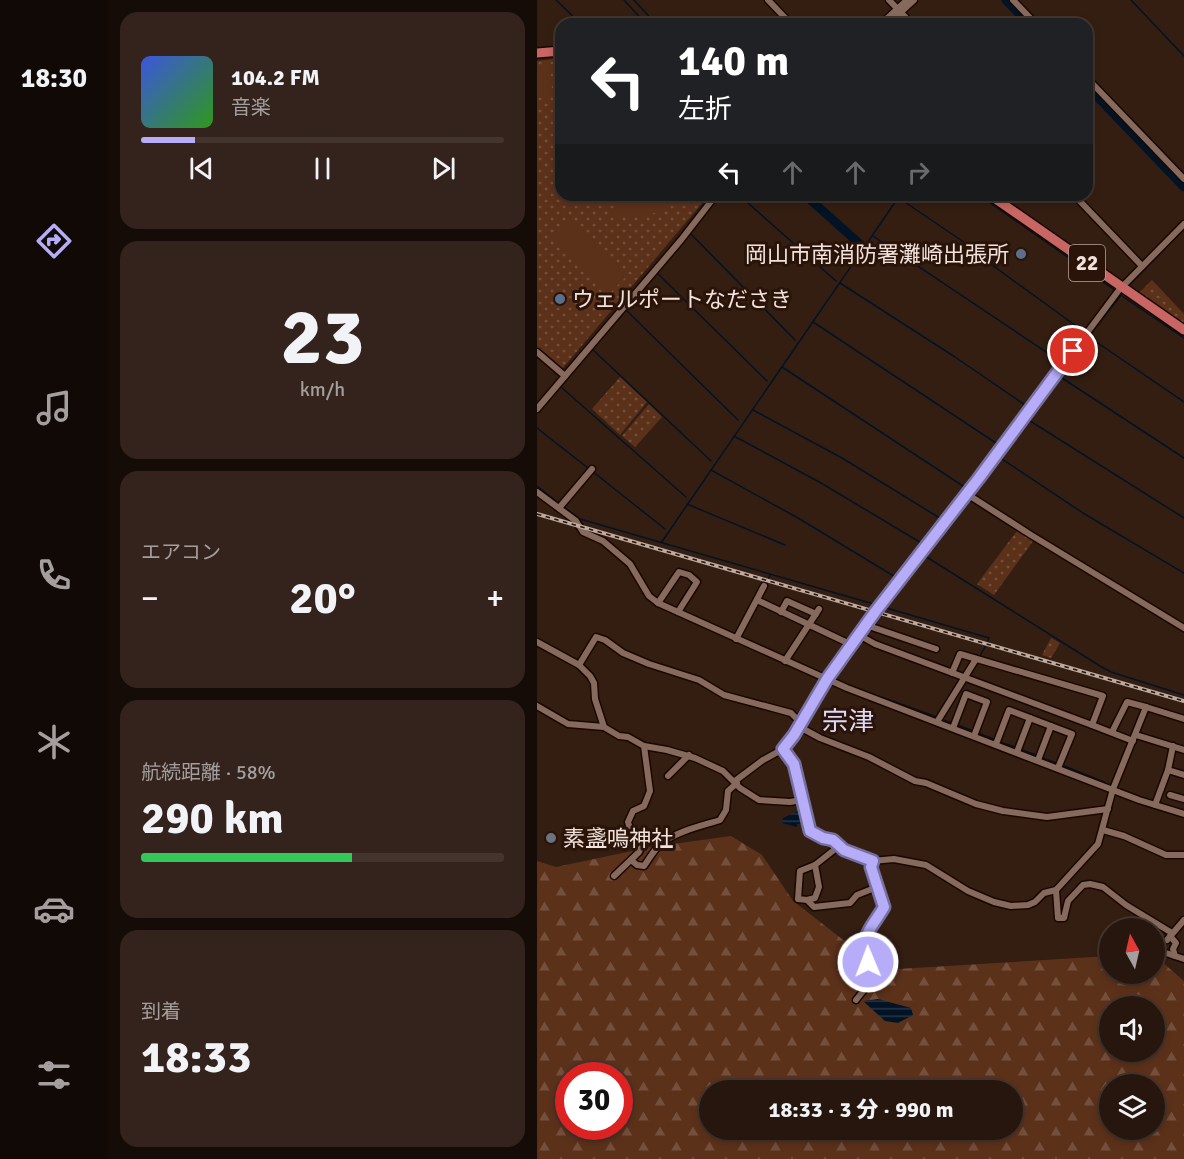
<!DOCTYPE html>
<html lang="ja">
<meta charset="utf-8">
<style>
:root{--surface:#27160e;--page:#33231c;--text:#f1f3f6;--muted:#a49f9e;--line:#43352e;--accent:#b6acf8}
body{margin:0;font-family:Signika,"Noto Sans JP",sans-serif;background:var(--page);color:var(--text);height:100vh;display:flex;flex-direction:column;font-size:22px;white-space:nowrap}
*{box-sizing:border-box;margin:0}
p{font-size:20px;color:var(--muted)}
.icon{flex:none;width:33px;height:33px;fill:none;stroke:currentColor;stroke-width:2;stroke-linecap:round;stroke-linejoin:round}
.map{position:relative;flex:1;overflow:hidden}
.sheet{display:flex;flex-direction:column;gap:12px;padding:12px;background:#150c08;width:429px}
.sheet>*{flex:none}
.banner{position:absolute;left:18px;top:18px;width:538px;height:183px;border-radius:18px;box-shadow:0 3px 9px #0003,0 0 0 2px var(--line);background:#202124;color:#fff;overflow:hidden}
.needle{width:39px;rotate:352deg}
.fabs{position:absolute;left:562px;top:918px;display:grid;gap:12px}
.fabs a{display:grid;place-items:center;width:66px;height:66px;border-radius:50%;background:var(--surface);box-shadow:0 3px 9px #0003,0 0 0 2px var(--line);font-size:30px}
.speed{position:absolute;left:18px;top:1062px;display:flex;gap:12px;font-size:30px;font-weight:700;text-align:center}
.speed>*{display:grid;place-content:center;width:78px;height:78px;border-radius:50%;background:var(--surface);box-shadow:0 3px 9px #0003,0 0 0 2px var(--line);line-height:1}
.speed .limit{border:9px solid #d22;background:#fff;color:#111}
.pin{position:absolute;display:grid;place-items:center;width:51px;height:51px;color:#fff;margin:-26px;border:3px solid #fff;border-radius:50%;box-shadow:0 2px 6px #0007}
.me{position:absolute;width:66px;margin:-33px;rotate:359deg;stroke-linejoin:round;filter:drop-shadow(0 0 4px #0008)}
.turn{display:flex;align-items:center;gap:21px;height:126px;padding:0 24px;font-size:27px}
.turn .icon{width:78px;height:78px;stroke-width:2.5}
.turn b{display:block;font-size:42px;line-height:51px}
.lanes{display:flex;align-items:center;height:57px;padding:0 24px;background:#0003;justify-content:center;gap:30px;direction:ltr}
.lanes .off{opacity:.35}
.big{font-size:45px;font-weight:800;line-height:1.1}
.sheet .widget{flex:1;display:flex;flex-direction:column;justify-content:center;gap:9px;min-width:0;padding:0 21px;border-radius:18px;background:var(--page)}
.sheet .dial{align-items:center;gap:0}
.dial b{font-size:78px;line-height:1}
.song{display:flex;align-items:center;gap:18px}
.cover{width:72px;height:72px;border-radius:9px;background:linear-gradient(135deg,hsl(230 70% 55%),hsl(110 70% 35%))}
.played{height:6px;border-radius:3px;background:linear-gradient(90deg,var(--accent) 15%,var(--line) 15%)}
.keys{display:flex;justify-content:space-around;direction:ltr}
.heat{display:flex;justify-content:space-between;align-items:center;font-size:33px;direction:ltr}
.charge{height:9px;border-radius:4px;background:linear-gradient(90deg,#34c759 58%,var(--line) 0)}
.trip{position:absolute;left:162px;top:1080px;width:324px;height:60px;border-radius:30px;background:var(--surface);box-shadow:0 3px 9px #0003,0 0 0 2px var(--line);font-weight:800;line-height:60px;text-align:center}
main{display:flex;flex:1;min-height:0}
.tab-bar{display:flex;flex-direction:column;width:108px;justify-content:space-around;align-items:center;background:#100906;color:var(--muted)}
.tab-bar .icon{width:42px;height:42px}
.tab-bar .active{color:var(--accent)}
.tab-bar b{font-size:27px;color:var(--text)}
.map>svg:first-child{display:block}
</style>
<main>
<nav class="tab-bar">
<b>18:30</b>
<svg class="icon active" aria-label="directions" viewBox="0 0 24 24"><path d="M12 3l9 9-9 9-9-9zM9 14v-3h6M13 9l2 2-2 2"/></svg>
<svg class="icon" aria-label="music" viewBox="0 0 24 24"><path d="M9 18V5l10-2v13"/><circle cx="6" cy="18" r="3"/><circle cx="16" cy="16" r="3"/></svg>
<svg class="icon" aria-label="phone" viewBox="0 0 24 24"><path d="M5 4h4l2 5-3 2q2 4 5 5l2-3 5 2v4C11 20 4 13 5 4z"/></svg>
<svg class="icon" aria-label="climate" viewBox="0 0 24 24"><path d="M12 3v18M4 7l16 10M4 17L20 7"/></svg>
<svg class="icon" aria-label="car" viewBox="0 0 24 24"><path d="M5 17H2v-5l4-1 3-4h7l3 4 3 1v5h-3M9 17h6M6 11h13"/><circle cx="7" cy="17" r="2"/><circle cx="17" cy="17" r="2"/></svg>
<svg class="icon" aria-label="filters" viewBox="0 0 24 24"><path d="M4 7h16M4 17h16"/><circle cx="9" cy="7" r="2"/><circle cx="15" cy="17" r="2"/></svg>
</nav>
<section class="sheet">
<div class="widget">
<div class="song"><i class="cover"></i><div><b>104.2 FM</b><p>音楽</p></div></div>
<div class="played"></div>
<div class="keys"><svg class="icon" aria-label="previous" viewBox="0 0 24 24"><path d="M18 5L8 12l10 7zM5 5v14"/></svg><svg class="icon" aria-label="pause" viewBox="0 0 24 24"><path d="M8 5v14M16 5v14"/></svg><svg class="icon" aria-label="next" viewBox="0 0 24 24"><path d="M6 5l10 7-10 7zM19 5v14"/></svg></div>
</div>
<div class="widget dial"><b>23</b><p>km/h</p></div>
<div class="widget"><p>エアコン</p>
<div class="heat"><a>−</a><b class="big">20°</b><a>+</a></div>
</div>
<div class="widget"><p>航続距離 · 58%</p><b class="big">290 km</b><div class="charge"></div></div>
<div class="widget"><p>到着</p><b class="big">18:33</b></div>
</section>
<div class="map">
<svg width="647" height="1159" viewBox="0 0 647 1159">
<defs>
<pattern id="green-dots" width="8" height="8" patternUnits="userSpaceOnUse" patternTransform="scale(1.5)"><rect width="8" height="8" fill="#5c311a"/><path d="M2 2h.1M6 6h.1" fill="none" stroke="#744f3b" stroke-width="1.8" stroke-linecap="round"/></pattern>
<pattern id="forest-firs" width="22" height="20" patternUnits="userSpaceOnUse" patternTransform="scale(1.5)"><rect width="22" height="20" fill="#5c311a"/><path d="M5 1l3.5 6h-7zM16 11l3.5 6h-7z" fill="#744f3b"/></pattern>
<pattern id="water-rules" width="6" height="5" patternUnits="userSpaceOnUse" patternTransform="scale(1.5)"><rect width="6" height="5" fill="#011325"/><path d="M0 2.5h6" fill="none" stroke="#263544"/></pattern>
</defs>
<rect width="100%" height="100%" fill="#341e12"/>
<g fill="url(#green-dots)">
<polygon points="24,58 24,195 172,195 25,369 0,349 0,61"/>
<polygon points="615,280 647,314 647,325 601,294"/>
<polygon points="83,377 110,402 83,435 55,409"/>
<polygon points="112,404 125,417 98,447 85,436"/>
<polygon points="480,531 496,541 457,595 440,584"/>
<polygon points="514,638 523,643 514,658 505,655"/>
</g>
<path fill="url(#forest-firs)" fill-rule="evenodd" d="M194 836 225 855 256 901 345 970 573 956V974H618V956L647 981V1159H0V861L19 867 114 847ZM573 1006H618V1052H573ZM32 1076H82V1126H32ZM573 1084H618V1130H573ZM172 1090H476V1130H172Z"/>
<g fill="#5c311a">
<polygon points="12,66 16,96 0,98 0,68"/>
<polygon points="76,195 131,195 133,211 79,218"/>
<polygon points="34,222 60,248 44,265 17,238"/>
<polygon points="63,250 90,276 73,293 46,267"/>
</g>
<g fill="url(#water-rules)">
<polygon points="265,809 268,823 260,824 260,827 245,823 246,818"/>
<polygon points="341,999 374,1008 376,1015 361,1023 348,1021 326,1001"/>
</g>
<g fill="none" stroke-linecap="round" stroke-linejoin="round">
<g stroke="#011325" stroke-width="1.5">
<polyline points="19,0 44,24"/>
<polyline points="87,0 109,24"/>
<polyline points="97,0 119,24"/>
<polyline points="594,0 647,56"/>
<polyline points="202,195 299,281"/>
<polyline points="442,195 579,291"/>
<polyline points="362,198 431,245 437,252 546,331"/>
<polyline points="153,233 258,340"/>
<polyline points="336,236 524,362"/>
<polyline points="120,273 230,381"/>
<polyline points="303,283 418,357 491,407"/>
<polyline points="594,283 647,229"/>
<polyline points="585,296 647,338"/>
<polyline points="89,310 201,420"/>
<polyline points="276,322 462,445"/>
<polyline points="552,337 647,402"/>
<polyline points="55,349 174,461"/>
<polyline points="535,358 584,295"/>
<polyline points="245,367 429,488"/>
<polyline points="30,369 131,251"/>
<polyline points="522,376 647,458"/>
<polyline points="24,387 149,497"/>
<polyline points="0,404 22,378"/>
<polyline points="216,410 305,458 406,520"/>
<polyline points="490,419 647,518"/>
<polyline points="0,428 51,468"/>
<polyline points="197,436 284,483 386,544"/>
<polyline points="462,457 546,513 647,573"/>
<polyline points="174,470 261,518 360,578"/>
<polyline points="55,471 128,529"/>
<polyline points="0,486 23,504"/>
<polyline points="434,493 448,475"/>
<polyline points="431,499 475,527"/>
<polyline points="150,504 248,545"/>
<polyline points="27,507 43,519 340,605"/>
<polyline points="124,543 363,195"/>
<polyline points="510,548 647,632"/>
<polyline points="388,556 563,666 574,672 647,695"/>
<polyline points="229,585 233,575"/>
<polyline points="346,607 452,638 450,643"/>
<polyline points="343,612 432,496"/>
<polyline points="334,625 341,615"/>
<polyline points="322,640 332,644"/>
<polyline points="442,658 449,645"/>
<polyline points="306,661 321,640"/>
<polyline points="344,697 400,717"/>
<polyline points="404,719 417,724"/>
<polyline points="540,723 558,730"/>
<polyline points="421,725 436,731"/>
<polyline points="441,733 459,740"/>
<polyline points="463,742 478,747"/>
<polyline points="483,749 501,756"/>
<polyline points="505,758 520,763"/>
<polyline points="525,765 567,782"/>
<polyline points="580,788 597,795"/>
</g>
<g stroke="#011325" stroke-width="9">
<polyline points="469,0 492,24"/>
<polyline points="550,86 647,187"/>
<polyline points="268,195 324,245"/>
</g>
<defs>
<g id="street">
<polyline points="231,0 254,24"/>
<polyline points="352,0 375,24"/>
<polyline points="476,0 499,24"/>
<polyline points="344,24 370,0"/>
<polyline points="351,24 377,0"/>
<polyline points="550,78 647,179"/>
<polyline points="537,195 605,266"/>
<polyline points="647,224 582,290 449,468 335,616 289,679 263,722 257,735 246,749 257,764 273,831 286,838 296,840 307,850 335,861 357,859 389,865 431,891 457,902 474,906 491,905 498,902 507,893 519,890 561,844 576,789 609,707 647,719"/>
<polyline points="0,352 28,376"/>
<polyline points="0,409 144,240 179,195"/>
<polyline points="0,492 39,521 46,532 66,541 93,564 112,596 121,603 310,688 602,800 647,814"/>
<polyline points="430,494 494,535 647,628"/>
<polyline points="22,508 55,469"/>
<polyline points="220,600 315,645"/>
<polyline points="121,603 142,572 152,575 160,582 141,612"/>
<polyline points="244,612 250,601 279,614"/>
<polyline points="329,625 399,649"/>
<polyline points="322,635 338,644 555,725 566,696 423,654 415,673"/>
<polyline points="199,639 227,586"/>
<polyline points="0,642 42,665 53,676 57,683 58,699 67,727"/>
<polyline points="248,661 282,609"/>
<polyline points="42,665 59,637 68,640 86,653 112,664 162,680 187,695 254,713 263,722"/>
<polyline points="0,706 31,724 67,727 82,736 91,737 107,746 130,750 158,758 186,771 203,788 222,800 253,802 265,800"/>
<polyline points="400,722 439,659"/>
<polyline points="555,725 596,741"/>
<polyline points="261,726 283,738 332,757 378,781 389,783 439,804 466,811 510,817 571,809"/>
<polyline points="416,728 429,694 450,702 437,736"/>
<polyline points="575,732 590,702 609,707"/>
<polyline points="599,735 647,750"/>
<polyline points="459,744 472,710 535,734 521,768"/>
<polyline points="480,752 493,718"/>
<polyline points="501,760 514,726"/>
<polyline points="631,770 647,775"/>
<polyline points="131,776 152,755"/>
<polyline points="198,781 226,760 246,749"/>
<polyline points="633,795 647,799"/>
<polyline points="618,805 631,770 636,746"/>
<polyline points="566,830 587,836 629,855 647,855"/>
<polyline points="302,846 278,865 263,871 261,899 270,900 277,907 313,903 320,895 340,887"/>
<path d="M94 860 100 865 107 866C113 858 117 849 125 843 141 831 164 826 183 820L189 810 191 791 200 783"/>
<path d="M77 876 102 852 107 842C104 833 92 832 91 822L96 811 107 806 113 791 107 746"/>
<polyline points="519,890 521,918 527,918 531,901 546,885 553,884 566,887 589,905 635,933"/>
<polyline points="270,900 278,898 282,887 278,865"/>
<polyline points="633,936 639,943 636,949 638,956 647,959"/>
<polyline points="630,940 647,920"/>
<polyline points="623,951 638,956"/>
<polyline points="319,1000 331,985 331,962 327,946 335,924 347,907 334,867 335,861"/>
</g>
<g id="primary">
<polyline points="0,53 24,51"/>
<polyline points="453,195 647,330"/>
</g>
</defs>
<use href="#street" stroke="#1b0701" stroke-width="9"/>
<use href="#primary" stroke="#1b0701" stroke-width="12"/>
<use href="#street" stroke="#856a5d" stroke-width="6"/>
<use href="#primary" stroke="#c76662" stroke-width="9"/>
<defs>
<polyline id="rail" points="0,514 647,701"/>
</defs>
<use href="#rail" stroke="#bdaba2" stroke-width="4"/>
<use href="#rail" stroke="#2a1409" stroke-width="1.5" stroke-dasharray="4.5" stroke-linecap="butt"/>
</g>
<g fill="none" stroke-linecap="round" stroke-linejoin="round">
<defs>
<path id="route" d="M331 962C322 935 335 928 347 907L334 867 336 861 307 850 296 840 286 838 273 831 257 764 246 749 257 735 290 679 338 612 442 478 536 351"/>
</defs>
<use href="#route" stroke="#7670a1" stroke-width="15"/>
<use href="#route" stroke="#b6acf8" stroke-width="10"/>
</g>
<g fill="#5c6f8a" stroke="#2a1409" stroke-width="2">
<circle cx="484" cy="254" r="6"/>
<circle cx="23" cy="299" r="6"/>
</g>
<circle fill="#6b7280" stroke="#2a1409" stroke-width="2" cx="14" cy="838" r="6"/>
<g text-anchor="middle" stroke-width="6" stroke-linejoin="round" paint-order="stroke">
<rect fill="#2a1409" stroke="#b6a49c" stroke-width="1.5" x="532" y="245" width="36" height="36" rx="4.5"/>
<g font-size="21" font-weight="bold" fill="#f2e2db">
<text x="550" y="270">22</text>
</g>
<g font-size="22" fill="#f2e2db" stroke="#2a1409" text-anchor="start">
<text x="472" y="262" text-anchor="end">岡山市南消防署灘崎出張所</text>
<text x="35" y="307">ウェルポートなださき</text>
<text x="26" y="846">素盞嗚神社</text>
</g>
<g font-size="26" fill="#dddaf7" stroke="#2a1409">
<text x="311" y="730">宗津</text>
</g>
</g>
</svg>
<div class="fabs">
<a><svg class="needle" viewBox="-14 -14 28 28"><path d="M0-13l5 13h-10z" fill="#e53935"/><path d="M0 13l5-13h-10z" fill="#a49f9e"/></svg></a>
<a><svg class="icon" aria-label="sound" viewBox="0 0 24 24"><path d="M4 9h4l5-4v14l-5-4H4zM17 9q2 3 0 6"/></svg></a>
<a><svg class="icon" aria-label="layers" viewBox="0 0 24 24"><path d="M12 4l9 5-9 5-9-5zM3 14l9 5 9-5"/></svg></a>
</div>
<div class="speed"><div class="limit">30</div></div>
<div class="pin" style="left:536px;top:351px;background:#d93025"><svg class="icon" aria-label="arrive" viewBox="0 0 24 24"><path d="M6 21V4h12l-3 4 3 4H6"/></svg></div>
<svg class="me" style="left:331px;top:962px" viewBox="-20 -20 40 40"><circle r="17" fill="#b6acf8" stroke="#fff" stroke-width="3"/><path d="M0-11L8 9 0 5-8 9z" fill="#fff"/></svg>
<div class="trip">18:33 · 3 分 · 990 m</div>
<div class="banner">
<div class="turn"><svg class="icon" aria-label="left" viewBox="0 0 24 24"><path d="M17 20v-9H6M10 6l-5 5 5 5"/></svg><div><b>140 m</b>左折</div></div>
<div class="lanes"><svg class="icon" aria-label="left" viewBox="0 0 24 24"><path d="M17 20v-9H6M10 6l-5 5 5 5"/></svg><svg class="icon off" aria-label="ahead" viewBox="0 0 24 24"><path d="M12 20V5M6 11l6-6 6 6"/></svg><svg class="icon off" aria-label="ahead" viewBox="0 0 24 24"><path d="M12 20V5M6 11l6-6 6 6"/></svg><svg class="icon off" aria-label="right" viewBox="0 0 24 24"><path d="M7 20v-9h11M14 6l5 5-5 5"/></svg></div>
</div>
</div>
</main>
